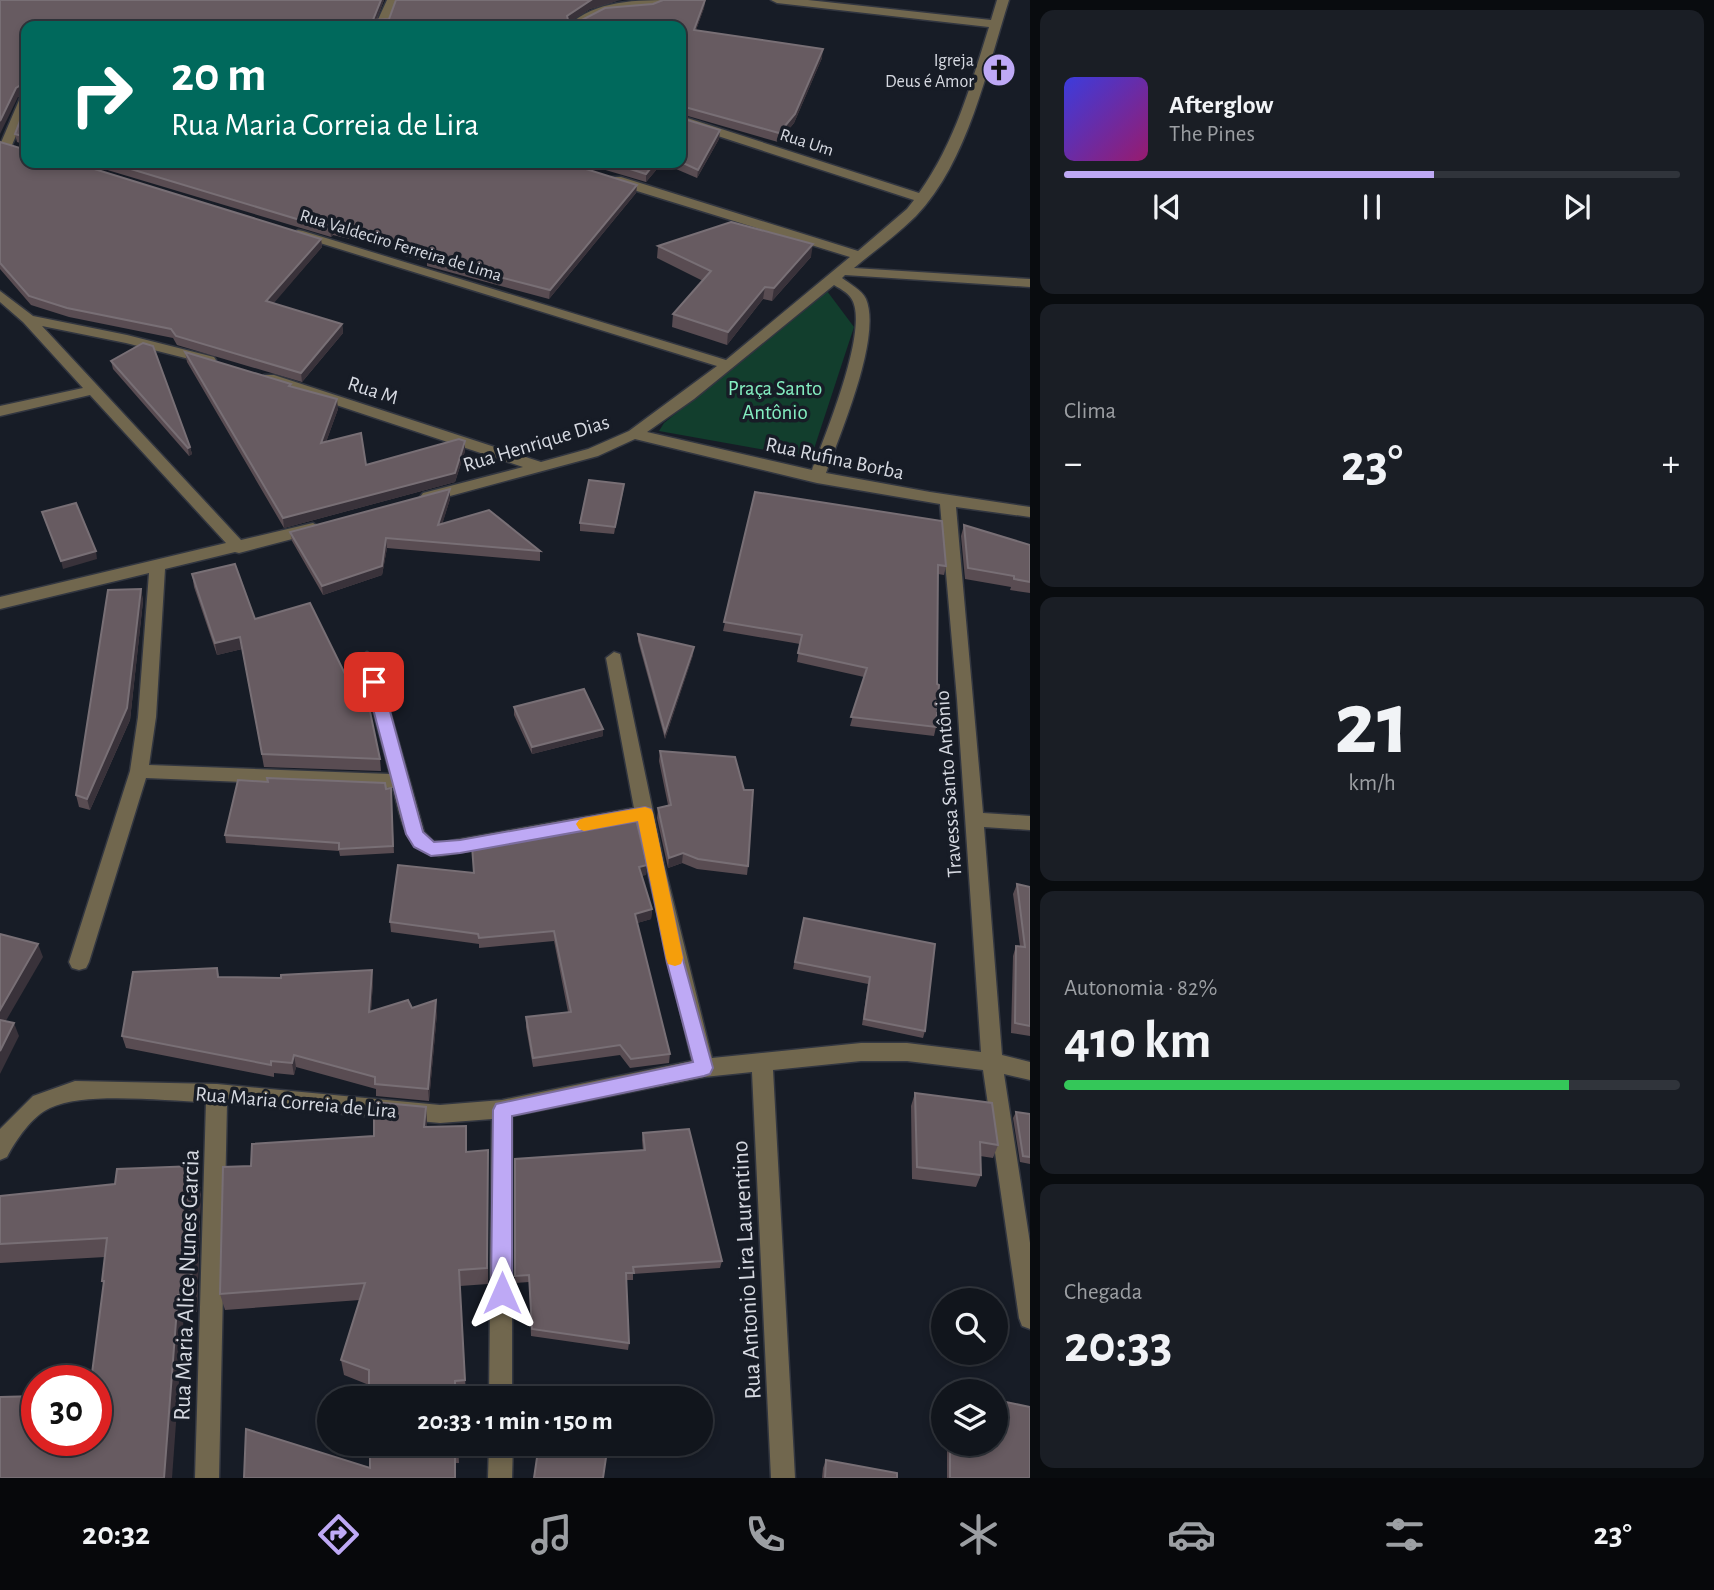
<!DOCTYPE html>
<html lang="pt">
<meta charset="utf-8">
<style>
:root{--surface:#11151c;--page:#1a1e25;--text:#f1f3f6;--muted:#9c9fa3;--line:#30343b;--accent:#bea9f5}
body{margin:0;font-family:"Alegreya Sans",sans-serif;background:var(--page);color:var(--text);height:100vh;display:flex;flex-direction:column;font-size:26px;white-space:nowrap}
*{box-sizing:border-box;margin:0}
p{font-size:23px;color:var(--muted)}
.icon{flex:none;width:38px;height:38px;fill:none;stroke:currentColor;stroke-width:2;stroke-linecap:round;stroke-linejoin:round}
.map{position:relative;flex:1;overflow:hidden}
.details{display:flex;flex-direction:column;gap:10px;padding:10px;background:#090c0f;width:684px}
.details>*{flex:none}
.hud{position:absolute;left:21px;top:21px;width:665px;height:147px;border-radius:14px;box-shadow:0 4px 10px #0003,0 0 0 2px var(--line);background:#00695c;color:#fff;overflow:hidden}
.tools{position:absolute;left:931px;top:1288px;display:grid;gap:14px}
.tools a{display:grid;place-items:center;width:77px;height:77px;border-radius:50%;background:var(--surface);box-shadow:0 4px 10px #0003,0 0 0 2px var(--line);font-size:35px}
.speed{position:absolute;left:21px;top:1365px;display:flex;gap:14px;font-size:35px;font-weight:700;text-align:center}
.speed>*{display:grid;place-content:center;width:91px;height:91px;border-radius:50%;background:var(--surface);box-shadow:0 4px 10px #0003,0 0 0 2px var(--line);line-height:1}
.speed .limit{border:10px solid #d22;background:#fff;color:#111}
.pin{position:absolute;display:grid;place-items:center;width:60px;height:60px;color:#fff;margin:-30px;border-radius:14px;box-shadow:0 4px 10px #0006}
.me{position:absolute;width:77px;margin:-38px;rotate:0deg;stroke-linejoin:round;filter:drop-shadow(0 0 5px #0008)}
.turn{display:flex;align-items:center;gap:24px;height:147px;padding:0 35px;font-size:32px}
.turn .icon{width:91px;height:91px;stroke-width:2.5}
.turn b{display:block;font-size:49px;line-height:60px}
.big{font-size:52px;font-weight:700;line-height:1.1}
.details .tile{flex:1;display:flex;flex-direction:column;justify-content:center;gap:10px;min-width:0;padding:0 24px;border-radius:14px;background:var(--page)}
.details .dial{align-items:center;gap:0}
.dial b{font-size:91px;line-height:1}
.song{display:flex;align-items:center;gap:21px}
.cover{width:84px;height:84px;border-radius:10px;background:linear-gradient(135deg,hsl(240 70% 55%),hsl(320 70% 35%))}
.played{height:7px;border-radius:4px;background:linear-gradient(90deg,var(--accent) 60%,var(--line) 60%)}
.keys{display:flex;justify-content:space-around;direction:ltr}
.heat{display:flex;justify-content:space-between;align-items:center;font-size:38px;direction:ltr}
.charge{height:10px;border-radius:5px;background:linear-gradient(90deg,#34c759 82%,var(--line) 0)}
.trip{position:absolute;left:317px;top:1386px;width:396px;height:70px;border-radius:35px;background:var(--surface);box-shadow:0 4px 10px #0003,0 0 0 2px var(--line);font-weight:700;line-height:70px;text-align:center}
.tab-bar{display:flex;height:112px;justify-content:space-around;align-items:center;background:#07080b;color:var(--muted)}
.tab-bar .icon{width:49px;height:49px}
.tab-bar .selected{color:var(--accent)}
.tab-bar b{font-size:32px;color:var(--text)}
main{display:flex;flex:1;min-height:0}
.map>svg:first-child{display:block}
</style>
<main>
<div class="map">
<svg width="1030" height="1478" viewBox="0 0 1030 1478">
<rect width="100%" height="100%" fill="#171c26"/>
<polygon fill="#123e2d" points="827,291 854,327 811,458 659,431 664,423"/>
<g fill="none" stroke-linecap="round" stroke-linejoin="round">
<defs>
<g id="minor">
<polygon points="387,0 399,0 387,26 375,26"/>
<path d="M675 0C646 21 612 0 580 26H568C595 0 637 0 675 0Z"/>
<path d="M771 0H808L991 20 997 0H1009C987 69 968 162 916 216 897 235 874 251 854 268L1030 279V287L845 275 842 278C850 284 862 290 866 299 882 337 840 434 826 473L930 492 1030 507V517L956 507 983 813 1030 816V830L984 827 1002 1055 1030 1062V1080L1004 1074 1030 1243V1329L1022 1326 1019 1318 983 1070 907 1061H861L773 1070 795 1478H771L752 1072 704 1077 512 1116V1398H489L492 1119 440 1123 227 1103 219 1478H195L206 1102C165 1101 85 1091 50 1108 32 1116 16 1140 7 1157L0 1160V1129L33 1096 75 1081 217 1084 440 1105 502 1100 692 1061 636 822 439 856C403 851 401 817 393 788L146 778 89 962 86 968 79 970 72 968 69 962 130 771 138 717 149 573 0 609V597L226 543 90 395 0 416V406L83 388 23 322 0 302V291L33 316 127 335 214 357 216 360 209 364 126 343 42 326 241 540 313 523 321 528 319 532 239 553 235 552 165 569 156 717 149 765 390 774 359 658 367 652 375 658 424 832 433 841 444 842 634 808 606 658 614 652 620 654 664 864 712 1058 861 1043H907L981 1052 957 699 940 504 817 483 635 439 598 456 428 502 423 501 420 497 423 493 523 467 264 381 262 378 264 375H274L541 462 588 449 629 431 717 366 291 234 298 230 303 231 726 360 850 257 611 183V177H621L858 251 907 209 914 200 681 124V116L919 193C955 143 971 84 989 27L777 3ZM834 285C839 288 847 292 851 298 871 326 824 438 812 470L647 432 694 399Z"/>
<polygon points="26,94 26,112 12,145 10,148 2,148 0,145 20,98"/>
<polygon points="489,1444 513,1444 512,1478 488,1478"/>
</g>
</defs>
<use href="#minor" stroke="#323640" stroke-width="3"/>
<use href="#minor" fill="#71674e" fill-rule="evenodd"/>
</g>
<g fill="#594c52">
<polygon points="0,0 384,0 377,19 617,1 590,9 572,20 582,20 705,0 704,8 696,30 822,58 794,123 778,142 681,114 681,26 25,92 18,97"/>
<polygon points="26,105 26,145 17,142 15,134"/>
<polygon points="681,116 681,118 720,130 719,139 697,178 662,163 681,163"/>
<polygon points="0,142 26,163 321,239 322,247 273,303 342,324 343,333 302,382 177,345 173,338 69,317 31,305 0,269"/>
<polygon points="84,163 567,163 637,185 636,193 549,299 427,266 427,262 405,256 404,252 333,235 331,237"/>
<polygon points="582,163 662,163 646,182"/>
<polygon points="658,246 811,257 772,301 763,299 727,345 672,327 673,314 703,281 657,258"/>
<polygon points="185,352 291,384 292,387 338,409 326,442 366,465 465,451 455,482 284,528 187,362"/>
<polygon points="111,361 190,447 192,454 189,456 113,369"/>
<polygon points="450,489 450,499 442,524 540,551 540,561 387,548 382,575 323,595 292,541 290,532"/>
<polygon points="623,492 614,534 580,531 580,523"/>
<polygon points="755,492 946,566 944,575 938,574 936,727 934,736 850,726 864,677 797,662 800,644 723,631"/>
<polygon points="964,525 1030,545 1030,593 1010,590 1011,587 965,579 961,536"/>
<polygon points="192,574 255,619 380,759 381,771 264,767 242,649 217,655 194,587"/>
<polygon points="141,589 143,601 130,720 90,810 79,807 76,795"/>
<polygon points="638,634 693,655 665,739 638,641"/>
<polygon points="514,707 603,736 532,754 514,715"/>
<polygon points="660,751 748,866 747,875 697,869 682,863 668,868 657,818 658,808 668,805 659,761"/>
<polygon points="391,788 394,853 340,856 339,851 226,843 225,835 386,789"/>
<polygon points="646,875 642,876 652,909 651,919 637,923 670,1054 669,1063 630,1068 620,1055 533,1067 526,1027 526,1017 568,1012 554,941 479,948 479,944 391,932 390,922"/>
<polygon points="1017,884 1030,887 1030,1036 1011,1033 1013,956 1016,946 1020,946 1013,894"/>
<polygon points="804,918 935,944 925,1031 923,1038 862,1025 868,984 793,969"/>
<polygon points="217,968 219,977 373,982 371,1011 412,1008 437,1013 429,1101 376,1096 376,1089 296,1067 294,1075 274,1073 274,1077 126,1048 122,1036"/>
<polygon points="915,1093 998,1145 993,1158 980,1156 981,1175 976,1187 912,1179 911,1106"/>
<polygon points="426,1107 427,1127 467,1152 488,1150 488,1284 460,1286 466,1395 456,1396 369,1385 344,1375 341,1360 360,1300 225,1310 220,1294 251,1166 374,1136"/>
<polygon points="1016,1112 1030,1114 1030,1164 1020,1162 1013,1118"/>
<polygon points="643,1133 722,1261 720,1268 633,1274 633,1280 626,1280 629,1343 628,1350 531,1336 529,1282 515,1283 515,1159 643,1151 642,1140"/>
<polygon points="195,1166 201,1186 197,1312 184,1313 96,1440 104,1285 102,1281 105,1257 0,1263 0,1196 115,1184"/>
<polygon points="458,1444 459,1463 456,1463 456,1478 244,1478 370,1468"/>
<polygon points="947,1444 996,1444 1030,1478 947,1478"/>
<polygon points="826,1460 897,1478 822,1478 823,1468"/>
</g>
<g fill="#39323a">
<polygon points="381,0 384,0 374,26 373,20"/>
<polygon points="590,0 623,0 617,1 590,9 566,24 567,16"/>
<polygon points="705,0 704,8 693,38 694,30"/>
<polygon points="823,49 822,58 794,123 778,142 779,133"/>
<polygon points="24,83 26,91 18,97 0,134 0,121 16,88"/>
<polygon points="720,130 719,139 697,178 698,170"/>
<polygon points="655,163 662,163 646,182 646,174"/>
<polygon points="637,185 636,193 549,299 550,290"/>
<polygon points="332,226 333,235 331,237 330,229"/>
<polygon points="321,239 322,247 268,310 266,301"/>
<polygon points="813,244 811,257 772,301 774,288"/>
<polygon points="765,287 763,299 727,345 728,332"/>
<polygon points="342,324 343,333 302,382 301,373"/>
<polygon points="337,399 338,409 322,453 321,443"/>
<polygon points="465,441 465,451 455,482 284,528 283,518"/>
<polygon points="190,447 192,454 189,456 188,448"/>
<polygon points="624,484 623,492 614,534 615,527"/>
<polygon points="450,489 450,499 439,535 438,525"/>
<polygon points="386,538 387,548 382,575 323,595 322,586"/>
<polygon points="96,551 97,559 63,569 61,561"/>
<polygon points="141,589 143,601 130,720 90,810 87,799"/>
<polygon points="240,637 242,649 217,655 215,643"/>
<polygon points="694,647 693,655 665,739 665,732"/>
<polygon points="603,729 603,736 532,754 532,747"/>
<polygon points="683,853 682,863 668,868 669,858"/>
<polygon points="647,865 646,875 638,877 639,867"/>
<polygon points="652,909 651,919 634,924 635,914"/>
<polygon points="38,944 43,957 0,1031 0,1010"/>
<polygon points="372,970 373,982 370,1024 369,1012"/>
<polygon points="436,1000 437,1013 429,1101 428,1089"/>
<polygon points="14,1023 19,1036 0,1074 0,1051"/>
<polygon points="294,1055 296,1067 294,1075 292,1063"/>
<polygon points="426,1107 427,1124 426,1145 424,1127"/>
<polygon points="195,1166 201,1186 197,1312 191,1294"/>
<polygon points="178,1295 184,1313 172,1478 164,1478"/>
</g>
<g fill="#675b61" stroke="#786f75" stroke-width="2">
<polygon points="0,0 381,0 373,20 389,19 396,0 591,0 567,16 568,20 582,20 605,8 653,4 663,0 705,0 694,30 823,49 795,114 779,133 681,106 681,26 26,26 26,99 24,83 16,88 0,121"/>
<polygon points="26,105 26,139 26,137 15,134"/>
<polygon points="681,116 681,118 720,130 698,170 681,162"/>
<polygon points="0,142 23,149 26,147 26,163 75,163 321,239 266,301 342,324 301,373 176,336 171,329 67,308 29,296 0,263"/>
<polygon points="111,163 567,163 637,185 550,290 426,258 429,254 404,247 406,244 332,226 330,229"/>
<polygon points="611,163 655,163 646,174"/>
<polygon points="731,222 813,244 774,288 765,287 728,332 673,314 711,271 658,246"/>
<polygon points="143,343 153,346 190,447 188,448 111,361"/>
<polygon points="185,352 291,384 289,386 337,399 321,443 361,433 366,465 459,439 465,441 455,473 283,518"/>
<polygon points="589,480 624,484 615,527 580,523"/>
<polygon points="450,489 438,525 489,510 540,551 386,538 382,566 322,586 290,532"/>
<polygon points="755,492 942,521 946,566 938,565 937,684 939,685 936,727 851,717 867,668 798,653 802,635 724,622"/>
<polygon points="76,503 96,551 61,561 42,512"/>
<polygon points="964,525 1030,545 1030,582 1014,579 1014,576 968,568"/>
<polygon points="235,564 255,619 310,603 349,682 359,679 367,697 380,759 262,754 240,637 215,643 192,574"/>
<polygon points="141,589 127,708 87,799 76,795 108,590"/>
<polygon points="638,634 694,647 665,732"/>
<polygon points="584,689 603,729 532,747 514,707"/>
<polygon points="660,751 735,757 744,790 753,790 748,866 698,859 683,853 669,858 658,808 671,805"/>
<polygon points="267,778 385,783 386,789 391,788 393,846 339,849 339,843 225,835 238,780 268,782"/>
<polygon points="635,815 647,865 639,867 652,909 635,914 670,1054 631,1059 620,1045 533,1058 526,1017 571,1012 554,931 479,938 478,934 390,922 398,865 474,873 472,846 508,843"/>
<polygon points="1017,884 1030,887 1030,1026 1015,1023 1016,946 1025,947"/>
<polygon points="804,918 935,944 925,1031 864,1019 870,977 795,962"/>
<polygon points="0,934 38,944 0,1010"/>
<polygon points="217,968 218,977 281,978 281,975 372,970 369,1012 408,1000 412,1008 436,1000 428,1089 375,1084 375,1077 294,1055 292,1063 271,1061 271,1065 122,1036 133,972"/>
<polygon points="0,1020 14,1023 0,1051"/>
<polygon points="915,1093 992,1103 998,1145 980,1142 981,1175 917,1167"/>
<polygon points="374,1102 426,1107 424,1127 466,1126 466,1152 488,1150 487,1268 459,1270 465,1380 455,1381 455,1398 369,1398 369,1370 341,1360 365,1283 220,1294 223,1167 251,1166 252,1144 374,1136"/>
<polygon points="1016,1112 1030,1114 1030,1157 1023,1156"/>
<polygon points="689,1129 722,1261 633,1267 634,1273 626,1273 629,1343 532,1329 529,1275 515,1276 515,1159 645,1150 643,1133"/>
<polygon points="195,1166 191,1294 178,1295 164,1478 0,1478 0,1397 37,1396 37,1440 96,1440 96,1381 91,1381 104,1281 102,1281 107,1238 0,1244 0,1196 115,1184 117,1169"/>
<polygon points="996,1400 1030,1407 1030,1478 950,1478 950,1444 996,1444"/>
<polygon points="246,1429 370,1468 370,1444 457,1444 458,1448 455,1449 455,1478 244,1478"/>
<polygon points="539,1444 608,1444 603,1478 534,1478"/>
<polygon points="826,1460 897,1473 897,1478 825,1478"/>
</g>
<polygon fill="#bea9f5" stroke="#7c6e9f" stroke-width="2" points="374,677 382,682 423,832 434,842 460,840 645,807 651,809 684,963 713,1068 710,1074 704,1076 512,1116 512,1293 509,1300 502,1303 494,1300 491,1293 493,1110 496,1104 693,1062 667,963 638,821 460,853 431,856 414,847 406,834 366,682"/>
<polygon fill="#f59e0b" points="645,807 651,809 653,813 683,958 681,964 675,966 668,964 666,958 638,821 584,831 579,829 576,824 579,820 584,818"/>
<defs>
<symbol id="church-disc" viewBox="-11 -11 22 22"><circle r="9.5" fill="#bea9f5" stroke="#171c26"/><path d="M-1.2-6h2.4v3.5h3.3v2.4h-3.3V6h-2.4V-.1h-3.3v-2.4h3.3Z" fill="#111"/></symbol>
</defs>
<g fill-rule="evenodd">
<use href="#church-disc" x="980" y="51" width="38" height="38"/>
</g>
<g text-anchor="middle" stroke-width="7" stroke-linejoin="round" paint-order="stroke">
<g font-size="18" fill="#d6d9e1" stroke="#171c26" text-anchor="end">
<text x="974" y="66">Igreja<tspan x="974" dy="21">Deus é Amor</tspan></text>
</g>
<g font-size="18" fill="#d6d9e1" stroke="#171c26">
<text transform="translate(807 142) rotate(18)" y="6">Rua Um</text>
<text transform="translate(401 245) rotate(17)" y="6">Rua Valdeciro Ferreira de Lima</text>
</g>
<g font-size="21" fill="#84edc0" stroke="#171c26">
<text x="775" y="395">Praça Santo<tspan x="775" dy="24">Antônio</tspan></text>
</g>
<g font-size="21" fill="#d6d9e1" stroke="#171c26">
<text transform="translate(373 390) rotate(18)" y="7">Rua M</text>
<text transform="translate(536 443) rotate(-17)" y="7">Rua Henrique Dias</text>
<text transform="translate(835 458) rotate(12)" y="7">Rua Rufina Borba</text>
<text transform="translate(948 784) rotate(-94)" y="7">Travessa Santo Antônio</text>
<text transform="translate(296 1102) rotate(5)" y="7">Rua Maria Correia de Lira</text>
</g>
<g font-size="24" fill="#d6d9e1" stroke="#171c26">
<text transform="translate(746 1270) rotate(-93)" y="8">Rua Antonio Lira Laurentino</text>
<text transform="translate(186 1285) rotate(-88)" y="8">Rua Maria Alice Nunes Garcia</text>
</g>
</g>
</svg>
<div class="tools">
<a><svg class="icon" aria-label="search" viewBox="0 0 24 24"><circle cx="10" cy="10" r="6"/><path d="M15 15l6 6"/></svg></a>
<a><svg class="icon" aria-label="layers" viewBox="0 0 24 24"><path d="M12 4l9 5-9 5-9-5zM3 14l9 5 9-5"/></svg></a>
</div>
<div class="speed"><div class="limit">30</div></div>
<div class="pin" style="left:374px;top:682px;background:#d93025"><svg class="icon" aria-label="arrive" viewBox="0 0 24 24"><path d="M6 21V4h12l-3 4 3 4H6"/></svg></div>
<svg class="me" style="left:502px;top:1293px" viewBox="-20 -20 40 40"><path d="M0-17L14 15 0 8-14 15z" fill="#bea9f5" stroke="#fff" stroke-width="4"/></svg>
<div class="trip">20:33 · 1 min · 150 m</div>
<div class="hud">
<div class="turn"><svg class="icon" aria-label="right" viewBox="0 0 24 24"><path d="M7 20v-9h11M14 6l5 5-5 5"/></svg><div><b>20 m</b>Rua Maria Correia de Lira</div></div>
</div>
</div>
<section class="details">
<div class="tile">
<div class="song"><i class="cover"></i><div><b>Afterglow</b><p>The Pines</p></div></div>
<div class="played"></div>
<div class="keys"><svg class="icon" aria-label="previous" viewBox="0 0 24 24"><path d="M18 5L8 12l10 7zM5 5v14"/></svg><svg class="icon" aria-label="pause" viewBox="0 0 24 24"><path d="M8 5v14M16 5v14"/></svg><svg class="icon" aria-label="next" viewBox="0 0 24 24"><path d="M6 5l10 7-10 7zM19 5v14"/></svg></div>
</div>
<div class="tile"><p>Clima</p>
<div class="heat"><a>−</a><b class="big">23°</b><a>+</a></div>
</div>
<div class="tile dial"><b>21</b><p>km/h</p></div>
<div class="tile"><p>Autonomia · 82%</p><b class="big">410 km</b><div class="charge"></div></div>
<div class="tile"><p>Chegada</p><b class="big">20:33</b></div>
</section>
</main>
<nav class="tab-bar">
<b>20:32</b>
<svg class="icon selected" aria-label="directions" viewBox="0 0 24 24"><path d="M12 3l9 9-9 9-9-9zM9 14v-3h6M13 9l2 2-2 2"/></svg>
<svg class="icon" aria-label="music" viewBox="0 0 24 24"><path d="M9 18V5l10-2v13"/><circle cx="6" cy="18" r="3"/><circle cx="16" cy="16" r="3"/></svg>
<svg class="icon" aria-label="phone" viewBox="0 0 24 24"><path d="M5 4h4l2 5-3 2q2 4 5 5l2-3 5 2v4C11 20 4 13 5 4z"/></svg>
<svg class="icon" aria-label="climate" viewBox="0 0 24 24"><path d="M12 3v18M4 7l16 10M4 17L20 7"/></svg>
<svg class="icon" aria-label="car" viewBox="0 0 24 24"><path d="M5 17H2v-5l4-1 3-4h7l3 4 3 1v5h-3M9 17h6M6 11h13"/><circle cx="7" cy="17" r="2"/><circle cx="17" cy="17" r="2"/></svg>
<svg class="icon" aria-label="filters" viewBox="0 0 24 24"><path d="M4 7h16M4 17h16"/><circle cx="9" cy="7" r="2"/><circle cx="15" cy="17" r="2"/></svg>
<b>23°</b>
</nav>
